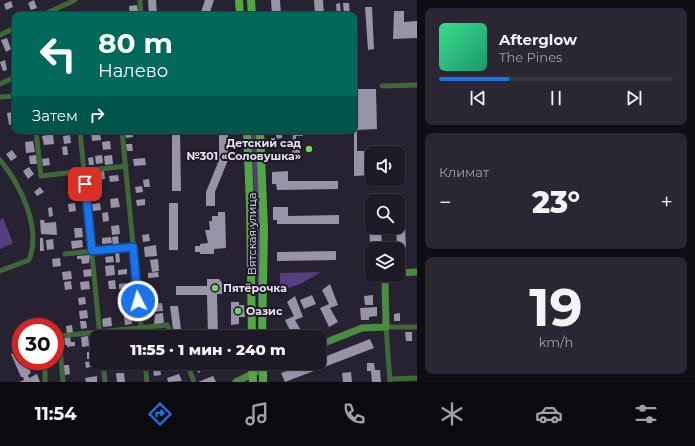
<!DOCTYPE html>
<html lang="ru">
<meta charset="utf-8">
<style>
:root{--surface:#1d1a26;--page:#2a2732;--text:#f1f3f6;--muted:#a0a1a7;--line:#3b3843;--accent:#1a73e8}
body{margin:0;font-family:Montserrat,sans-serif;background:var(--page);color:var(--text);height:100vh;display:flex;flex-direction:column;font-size:15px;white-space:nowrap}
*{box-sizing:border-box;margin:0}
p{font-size:13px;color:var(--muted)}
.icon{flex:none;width:22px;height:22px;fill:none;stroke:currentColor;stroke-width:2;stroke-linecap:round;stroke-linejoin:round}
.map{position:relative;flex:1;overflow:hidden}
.side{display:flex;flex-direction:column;gap:8px;padding:8px;background:#100e15;width:278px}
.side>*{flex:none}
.guide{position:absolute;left:12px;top:12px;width:345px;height:122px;border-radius:8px;box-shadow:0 1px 3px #0004,0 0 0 1px var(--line);background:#00695c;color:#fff;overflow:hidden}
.tools{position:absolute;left:365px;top:146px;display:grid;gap:8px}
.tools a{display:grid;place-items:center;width:40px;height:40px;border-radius:8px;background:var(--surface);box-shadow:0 1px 3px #0004,0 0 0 1px var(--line);font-size:20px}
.speed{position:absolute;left:12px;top:318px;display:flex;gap:8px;font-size:20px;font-weight:700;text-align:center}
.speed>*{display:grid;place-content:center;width:52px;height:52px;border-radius:50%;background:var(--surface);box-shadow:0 1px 3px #0004,0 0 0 1px var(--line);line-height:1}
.speed .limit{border:6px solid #d22;background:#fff;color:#111}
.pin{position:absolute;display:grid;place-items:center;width:34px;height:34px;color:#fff;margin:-17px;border-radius:8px;box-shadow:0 2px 6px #0006}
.me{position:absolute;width:44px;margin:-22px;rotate:355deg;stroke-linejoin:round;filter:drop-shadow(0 0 3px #0008)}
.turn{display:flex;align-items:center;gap:14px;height:84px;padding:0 20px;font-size:18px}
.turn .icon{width:52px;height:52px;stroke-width:2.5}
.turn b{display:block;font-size:28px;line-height:34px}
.then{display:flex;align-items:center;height:38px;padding:0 20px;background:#0003;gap:8px;font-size:15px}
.big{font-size:30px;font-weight:800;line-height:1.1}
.side .widget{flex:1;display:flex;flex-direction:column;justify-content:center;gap:6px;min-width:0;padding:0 14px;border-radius:8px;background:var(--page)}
.side .dial{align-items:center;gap:0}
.dial b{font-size:52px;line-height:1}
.song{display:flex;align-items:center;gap:12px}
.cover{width:48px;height:48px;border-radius:6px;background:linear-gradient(135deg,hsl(150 70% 55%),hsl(160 70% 35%))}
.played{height:4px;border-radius:2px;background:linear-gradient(90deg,var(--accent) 30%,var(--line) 30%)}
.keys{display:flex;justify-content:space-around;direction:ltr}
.heat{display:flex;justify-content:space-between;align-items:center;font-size:22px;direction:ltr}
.trip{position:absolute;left:90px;top:330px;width:236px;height:40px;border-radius:8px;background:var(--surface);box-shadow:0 1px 3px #0004,0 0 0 1px var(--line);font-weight:800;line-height:40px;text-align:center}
.dock{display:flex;height:64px;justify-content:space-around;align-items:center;background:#0c0a0f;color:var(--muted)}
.dock .icon{width:28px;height:28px}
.dock .active{color:var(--accent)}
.dock b{font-size:18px;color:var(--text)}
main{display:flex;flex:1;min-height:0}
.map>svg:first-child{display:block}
</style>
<main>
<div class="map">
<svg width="417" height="382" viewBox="0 0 417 382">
<rect width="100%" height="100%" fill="#272232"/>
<g fill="#563e81">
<polygon points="251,131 257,131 261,203 255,203"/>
<polygon points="255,209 261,209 259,330"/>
<polygon points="3,218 13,243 0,249 0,220"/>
<polygon points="321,272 300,284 280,291 280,273"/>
</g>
<g fill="#9993a7">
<polygon points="34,0 37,8 31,10 28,3"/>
<polygon points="148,0 156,0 157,15 149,15"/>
<polygon points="205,0 214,0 209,15 200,15"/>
<polygon points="271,0 280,0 281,15 272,15"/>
<polygon points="314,0 323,0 324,15 315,15"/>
<polygon points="11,1 13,7 6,10 4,4"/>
<polygon points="340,3 341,15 337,15 336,4"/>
<polygon points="343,3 349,3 350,15 344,15"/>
<polygon points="137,5 138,13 130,14 129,6"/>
<polygon points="365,7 372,7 374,49 368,50"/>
<polygon points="394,11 404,11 404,22 417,21 417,38 393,39"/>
<polygon points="7,38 11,49 6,52 1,40"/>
<polygon points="5,60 7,70 3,71 0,62"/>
<polygon points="354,89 376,89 377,129 357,130 357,151 368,151 368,155 372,155 372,175 354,176"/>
<polygon points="13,112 14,124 9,125 7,113"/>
<polygon points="91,131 100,131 101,140 92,141"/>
<polygon points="125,131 132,131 133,137 126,138"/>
<polygon points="172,131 180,131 181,191 172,191"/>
<polygon points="219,131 228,131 228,160 215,192 215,206 206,206 206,192 219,160"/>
<polygon points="276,131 282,131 282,138 276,139"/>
<polygon points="293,131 303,131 303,136 296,136 296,142 300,142 300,157 292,157"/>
<polygon points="53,134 54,144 44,145 42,136"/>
<polygon points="70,135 71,143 64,144 63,136"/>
<polygon points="33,141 35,152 26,153 25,142"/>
<polygon points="110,141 111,149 103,150 102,142"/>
<polygon points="126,144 132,144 133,151 127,151"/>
<polygon points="67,146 68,155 63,155 62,147"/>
<polygon points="12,150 17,157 11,161 6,154"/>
<polygon points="36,155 37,164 30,164 29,156"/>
<polygon points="102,155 103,163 96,164 95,156"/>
<polygon points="112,155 113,164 105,165 104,156"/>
<polygon points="93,157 94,165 89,165 88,158"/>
<polygon points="49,158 50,165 43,166 42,159"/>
<polygon points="145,158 146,165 134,166 133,159"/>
<polygon points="29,167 34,174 28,179 23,171"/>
<polygon points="104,171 105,179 99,180 98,172"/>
<polygon points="288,171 288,181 338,181 338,189 277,190 276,184 272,184 272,172"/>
<polygon points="118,175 119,181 110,182 109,176"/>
<polygon points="95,176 96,182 89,183 89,177"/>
<polygon points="80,179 81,185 73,186 72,180"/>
<polygon points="149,179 150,187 144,187 143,180"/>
<polygon points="98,185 99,195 92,195 91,186"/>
<polygon points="142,186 143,192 136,193 135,187"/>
<polygon points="40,187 44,192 37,196 34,192"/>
<polygon points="118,198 120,207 111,208 110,199"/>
<polygon points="145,199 145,205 137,206 136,200"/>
<polygon points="75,203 76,211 69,212 68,204"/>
<polygon points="100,203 101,210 93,211 92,204"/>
<rect x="169" y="203" width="9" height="47"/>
<polygon points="52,207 53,216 49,217 48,208"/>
<polygon points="273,207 288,207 288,216 339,215 339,224 277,224 277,220 273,220"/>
<polygon points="108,212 109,221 103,222 102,213"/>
<polygon points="218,212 225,212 226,248 214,249 214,254 200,254 200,252 195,252 195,246 200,246 200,244 208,243 205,230 210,230 209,221 212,221 212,216 218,216"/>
<polygon points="40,220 44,220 45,223 56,222 57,235 41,234"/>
<polygon points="369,220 372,220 372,227 381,227 382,247 370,247"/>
<polygon points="119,225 120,234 112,235 111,226"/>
<polygon points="405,225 406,249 397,249 396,227"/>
<polygon points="74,228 82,228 83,237 75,238"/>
<polygon points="149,234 150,241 143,242 142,235"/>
<polygon points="118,236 119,246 113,246 112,237"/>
<polygon points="111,237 112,243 102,244 102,238"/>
<polygon points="40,238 43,238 44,251 40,251"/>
<polygon points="53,239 54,249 47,250 46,240"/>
<polygon points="82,240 83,247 72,249 71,241"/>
<polygon points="156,245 157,256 145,257 144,247"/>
<polygon points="115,251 119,251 120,262 116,263"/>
<polygon points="336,251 336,260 277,261 277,252"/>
<polygon points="90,255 89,263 82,264 81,259 77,259 77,256"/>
<polygon points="113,256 114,262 106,263 105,257"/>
<polygon points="60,258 61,266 53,267 52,259"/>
<polygon points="158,259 159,271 152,272 150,260"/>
<polygon points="405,259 406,265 398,266 398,260"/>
<polygon points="114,265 115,275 106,276 105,266"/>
<polygon points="91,269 92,276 84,277 83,270"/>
<polygon points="127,269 127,274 118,275 118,270"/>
<polygon points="71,271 72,279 63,280 62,272"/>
<polygon points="158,272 159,277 148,278 148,273"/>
<polygon points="207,279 219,279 222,283 222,294 217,294 218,337 208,337 207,295 176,295 176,286 207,286"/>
<polygon points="115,280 116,289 109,289 108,281"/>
<polygon points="71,281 72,289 65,290 64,282"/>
<polygon points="89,281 90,289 81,290 80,282"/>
<polygon points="127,283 128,288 119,289 119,284"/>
<polygon points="330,284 338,305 330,308 338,322 329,327 320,308 329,304 322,290"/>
<polygon points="312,295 316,304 304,309 300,300"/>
<polygon points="373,295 373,305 365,305 364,296"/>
<polygon points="295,296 303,317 295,320 303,334 298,337 293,337 285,320 294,316 287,302"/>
<polygon points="85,297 86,304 79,305 78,298"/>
<polygon points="231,302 239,302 239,305 244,305 245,317 239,317 239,324 231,325"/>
<polygon points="162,303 163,311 153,312 152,304"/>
<polygon points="170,306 178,306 182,337 174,337"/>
<polygon points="377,307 377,316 369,317 369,320 361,320 360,308"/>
<polygon points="87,310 88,318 80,319 79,311"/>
<polygon points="163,313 164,324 154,325 155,314"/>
<polygon points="400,313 400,321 394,321 394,314"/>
<polygon points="131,315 132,324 125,325 124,316"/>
<polygon points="111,317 112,326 103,327 102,319"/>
<polygon points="80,321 86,321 87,328 81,329"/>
<polygon points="72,325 73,333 67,334 66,326"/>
<polygon points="405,332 412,332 412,341 406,341"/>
<polygon points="88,336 89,346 82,347 81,337"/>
<polygon points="70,337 71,342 75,342 75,346 67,347 67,345 62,345 62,338"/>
<polygon points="370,339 374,348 285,382 281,373 308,363 319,363 319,359"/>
<polygon points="21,350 21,361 26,361 31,373 28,375 29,378 37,374 40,382 19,382 24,380 23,377 21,377 11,354"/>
<polygon points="87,352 93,352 94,359 87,359"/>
<polygon points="94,361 95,366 86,368 85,362"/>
<polygon points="180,363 185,363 186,366 176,370 174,365"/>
<polygon points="195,363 208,363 199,373 192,366"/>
<polygon points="367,363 374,363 375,370 380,370 381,382 372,382 371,371 367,371"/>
<polygon points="63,365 69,365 70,374 65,375"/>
<polygon points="160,368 161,375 154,376 153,369"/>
<polygon points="351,372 352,382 343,382 342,373"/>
<polygon points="116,373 124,373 125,382 117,382"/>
<polygon points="179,374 182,381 168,382 167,378"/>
<polygon points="97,376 97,382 86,382 85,378"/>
<polygon points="213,376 216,382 198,382"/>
</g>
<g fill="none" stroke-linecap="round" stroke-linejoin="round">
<g stroke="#406738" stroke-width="5">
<polyline points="140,0 141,15"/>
<polyline points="43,15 75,0"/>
<polyline points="0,35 15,28"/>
<polyline points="0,84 15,77"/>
<polyline points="382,86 417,85"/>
<polyline points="0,97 15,96"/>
<polyline points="36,131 41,176 126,166"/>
<polyline points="80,131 100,337"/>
<polyline points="122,131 142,337"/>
<path d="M0 160C20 184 42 228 29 260L0 271"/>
<polyline points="65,254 133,247"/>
<polyline points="103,363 105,382"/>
<polyline points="145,363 147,382"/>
<polyline points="187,363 194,382"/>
<polyline points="45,365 45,382"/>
<polyline points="390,379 417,378"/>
<polyline points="63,382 59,336 167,325 172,337"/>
<polyline points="390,382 386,327 417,327"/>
</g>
<g stroke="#4b8b3f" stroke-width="7">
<polyline points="398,273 417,272"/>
<polyline points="319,345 362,328 386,327 385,279 389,275"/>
<polyline points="236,382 274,363"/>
</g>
<g stroke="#53a742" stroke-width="8">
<polyline points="239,0 240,15"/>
<polyline points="251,0 252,15"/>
<polyline points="247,131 250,205 252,337"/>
<polyline points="260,131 264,230 262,337"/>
<polyline points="252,363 253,382"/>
<polyline points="263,363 263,382"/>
</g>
</g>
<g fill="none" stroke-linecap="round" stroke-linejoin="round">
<defs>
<polyline id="route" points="85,184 92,251 133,247 138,301"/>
</defs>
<use href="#route" stroke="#114b97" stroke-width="10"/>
<use href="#route" stroke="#1a73e8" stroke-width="7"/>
</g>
<g fill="#71d25e" stroke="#1d1928" stroke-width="1.5">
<circle cx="309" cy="149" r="4"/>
<circle cx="215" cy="288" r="4"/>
<circle cx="238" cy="311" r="4"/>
</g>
<g text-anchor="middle" stroke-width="4" stroke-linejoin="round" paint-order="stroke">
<g font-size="11" font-weight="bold" fill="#e6e3ee" stroke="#1d1928" text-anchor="start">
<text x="301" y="147" text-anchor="end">Детский сад<tspan x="301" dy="13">№301 «Соловушка»</tspan></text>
<text x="223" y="292">Пятёрочка</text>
<text x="246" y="315">Оазис</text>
</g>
<g font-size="11" fill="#e6e3ee" stroke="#1d1928">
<text transform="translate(252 234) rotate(-90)" y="4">Вятская улица</text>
</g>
</g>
</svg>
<div class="tools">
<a><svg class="icon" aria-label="sound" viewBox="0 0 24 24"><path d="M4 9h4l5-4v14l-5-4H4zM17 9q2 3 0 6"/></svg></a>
<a><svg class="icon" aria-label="search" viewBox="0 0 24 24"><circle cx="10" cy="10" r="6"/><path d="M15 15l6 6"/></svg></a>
<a><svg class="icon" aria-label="layers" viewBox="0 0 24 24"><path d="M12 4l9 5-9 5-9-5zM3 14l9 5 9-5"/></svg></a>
</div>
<div class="speed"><div class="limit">30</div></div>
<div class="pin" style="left:85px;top:184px;background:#d93025"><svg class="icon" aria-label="arrive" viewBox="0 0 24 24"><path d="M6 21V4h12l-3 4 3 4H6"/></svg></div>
<svg class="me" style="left:138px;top:301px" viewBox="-20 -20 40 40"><circle r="17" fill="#1a73e8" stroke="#fff" stroke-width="3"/><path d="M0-11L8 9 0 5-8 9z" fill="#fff"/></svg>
<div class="trip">11:55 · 1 мин · 240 m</div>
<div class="guide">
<div class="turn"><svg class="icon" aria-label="left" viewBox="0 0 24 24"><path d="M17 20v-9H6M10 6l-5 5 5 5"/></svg><div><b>80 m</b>Налево</div></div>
<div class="then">Затем<svg class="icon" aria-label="right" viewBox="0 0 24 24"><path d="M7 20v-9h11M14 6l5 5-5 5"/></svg></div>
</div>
</div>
<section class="side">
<div class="widget">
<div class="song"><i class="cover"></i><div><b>Afterglow</b><p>The Pines</p></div></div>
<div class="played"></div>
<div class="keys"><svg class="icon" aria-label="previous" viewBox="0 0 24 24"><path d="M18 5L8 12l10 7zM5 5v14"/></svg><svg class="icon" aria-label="pause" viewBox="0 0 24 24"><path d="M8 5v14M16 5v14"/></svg><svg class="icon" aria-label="next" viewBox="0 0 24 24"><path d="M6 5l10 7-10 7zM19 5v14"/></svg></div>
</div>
<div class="widget"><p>Климат</p>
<div class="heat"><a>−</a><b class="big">23°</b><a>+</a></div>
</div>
<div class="widget dial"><b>19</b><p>km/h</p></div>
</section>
</main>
<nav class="dock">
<b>11:54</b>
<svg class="icon active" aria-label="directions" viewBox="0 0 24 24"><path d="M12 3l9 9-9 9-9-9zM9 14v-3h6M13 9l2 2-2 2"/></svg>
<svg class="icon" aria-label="music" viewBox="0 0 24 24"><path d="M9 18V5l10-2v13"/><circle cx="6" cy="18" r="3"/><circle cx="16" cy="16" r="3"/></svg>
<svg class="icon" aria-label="phone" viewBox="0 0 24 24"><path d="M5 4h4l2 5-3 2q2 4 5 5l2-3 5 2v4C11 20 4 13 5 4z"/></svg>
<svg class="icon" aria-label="climate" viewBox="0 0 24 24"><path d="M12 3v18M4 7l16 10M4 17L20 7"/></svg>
<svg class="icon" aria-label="car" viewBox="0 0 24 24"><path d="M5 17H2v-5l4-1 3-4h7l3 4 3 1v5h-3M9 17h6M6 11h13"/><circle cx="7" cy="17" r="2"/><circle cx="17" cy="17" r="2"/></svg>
<svg class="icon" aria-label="filters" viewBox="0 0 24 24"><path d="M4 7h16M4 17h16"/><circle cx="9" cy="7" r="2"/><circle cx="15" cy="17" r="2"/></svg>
</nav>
